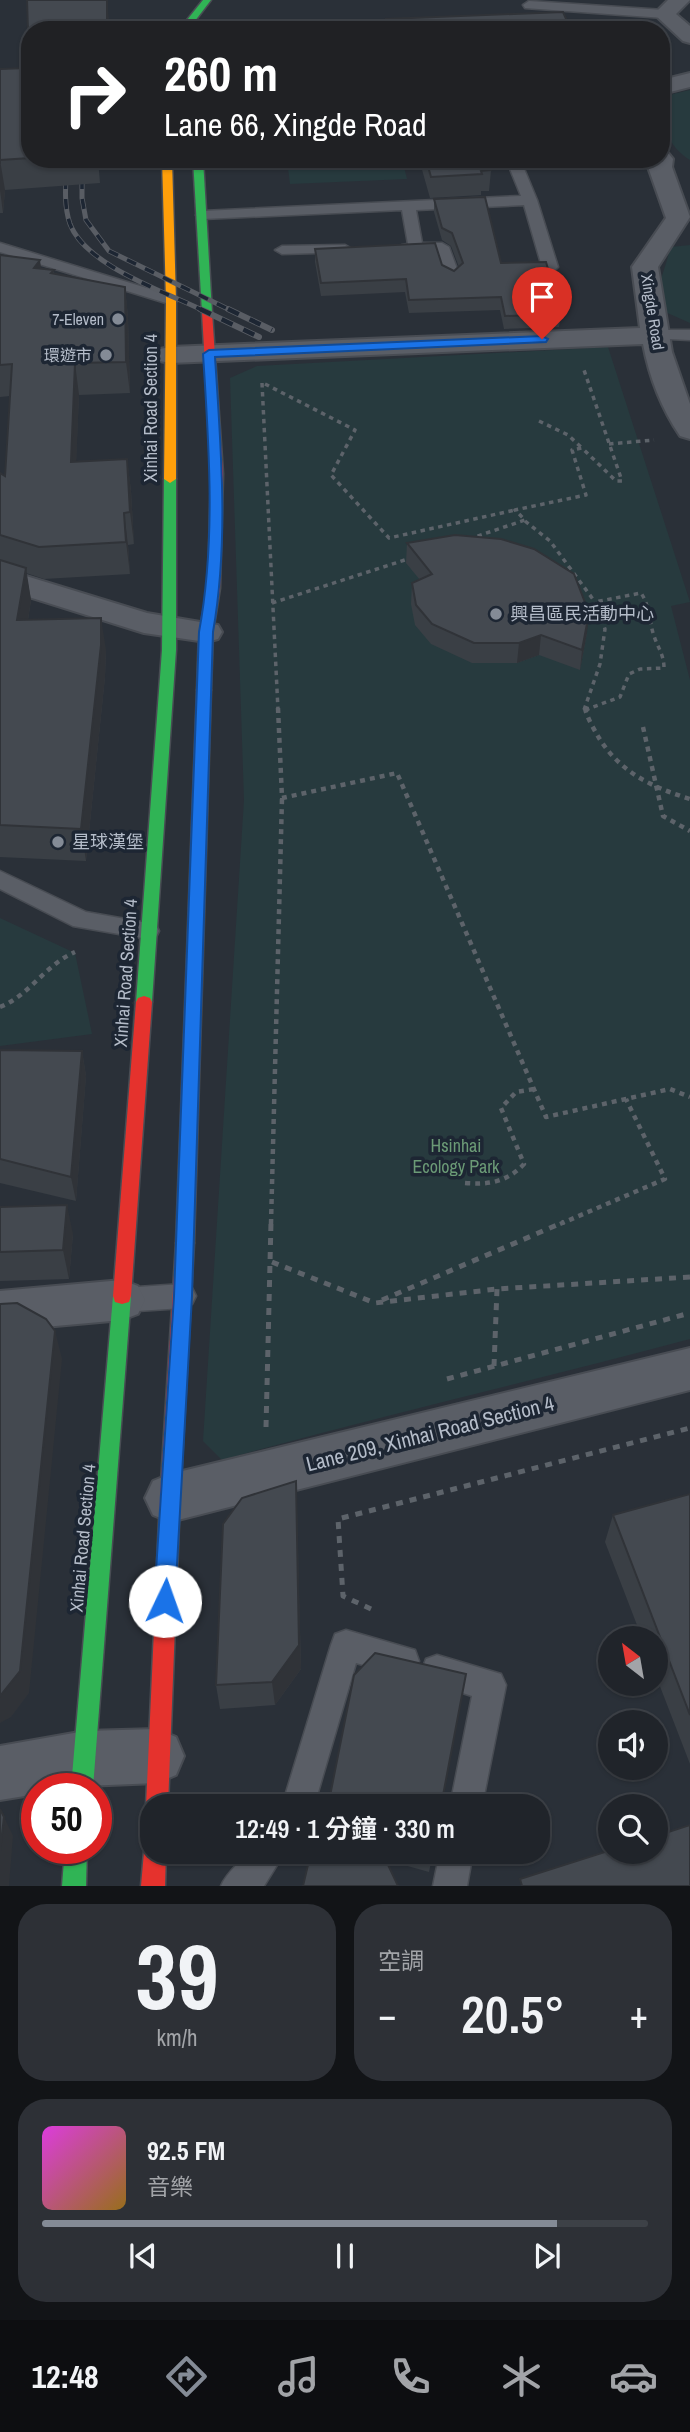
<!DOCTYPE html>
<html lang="zh-TW">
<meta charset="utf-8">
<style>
:root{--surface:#20242a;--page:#2d3036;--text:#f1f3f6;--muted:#a2a4a8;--line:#3d4147;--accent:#848b96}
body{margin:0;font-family:"Archivo Narrow","Noto Sans TC",sans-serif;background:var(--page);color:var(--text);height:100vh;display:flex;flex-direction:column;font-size:26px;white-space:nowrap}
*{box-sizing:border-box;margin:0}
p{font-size:23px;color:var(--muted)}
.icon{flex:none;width:38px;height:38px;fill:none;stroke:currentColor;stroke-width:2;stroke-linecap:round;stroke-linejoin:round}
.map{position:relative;height:1886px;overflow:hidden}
.sheet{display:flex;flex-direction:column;gap:18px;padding:18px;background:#121417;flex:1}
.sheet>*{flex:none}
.banner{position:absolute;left:21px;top:21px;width:649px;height:147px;border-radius:28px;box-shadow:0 2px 5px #0004,0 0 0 2px var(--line);background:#202124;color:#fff;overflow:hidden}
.needle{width:46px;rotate:329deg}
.fabs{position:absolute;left:598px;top:1626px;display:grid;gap:14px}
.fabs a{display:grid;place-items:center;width:70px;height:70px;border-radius:50%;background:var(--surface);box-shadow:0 2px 5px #0004,0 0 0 2px var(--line);font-size:35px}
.speed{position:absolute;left:21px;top:1773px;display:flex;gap:14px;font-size:35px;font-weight:700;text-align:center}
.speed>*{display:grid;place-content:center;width:91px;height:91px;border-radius:50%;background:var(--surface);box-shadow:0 2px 5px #0004,0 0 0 2px var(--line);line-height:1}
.speed .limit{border:10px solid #d22;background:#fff;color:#111}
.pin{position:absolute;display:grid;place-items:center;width:60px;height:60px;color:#fff;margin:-72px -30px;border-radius:50% 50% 50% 0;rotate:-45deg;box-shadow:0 0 7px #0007}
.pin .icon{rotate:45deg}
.me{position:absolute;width:77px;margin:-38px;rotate:3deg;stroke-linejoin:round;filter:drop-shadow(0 0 5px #0008)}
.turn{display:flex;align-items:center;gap:24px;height:147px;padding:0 28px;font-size:32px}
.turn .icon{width:91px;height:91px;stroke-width:2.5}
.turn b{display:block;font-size:49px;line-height:60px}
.big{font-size:52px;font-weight:600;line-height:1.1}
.sheet .card{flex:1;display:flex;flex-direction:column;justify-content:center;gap:10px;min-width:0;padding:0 24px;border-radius:28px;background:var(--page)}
.sheet .dial{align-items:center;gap:0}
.dial b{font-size:91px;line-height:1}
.song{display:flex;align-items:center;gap:21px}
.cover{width:84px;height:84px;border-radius:10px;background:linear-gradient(135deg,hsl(300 70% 55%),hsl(40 70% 35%))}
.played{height:7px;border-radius:4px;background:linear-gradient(90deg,var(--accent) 85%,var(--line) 85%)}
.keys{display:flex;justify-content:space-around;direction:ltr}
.heat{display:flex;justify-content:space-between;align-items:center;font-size:38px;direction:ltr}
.sheet .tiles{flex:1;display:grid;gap:18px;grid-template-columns:1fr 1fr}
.card:last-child{grid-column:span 2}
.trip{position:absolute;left:140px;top:1794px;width:410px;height:70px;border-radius:28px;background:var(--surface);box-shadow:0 2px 5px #0004,0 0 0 2px var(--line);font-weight:600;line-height:70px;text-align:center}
.tabs{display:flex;height:112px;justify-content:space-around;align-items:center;background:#0d0e11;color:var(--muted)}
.tabs .icon{width:49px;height:49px}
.tabs .on{color:var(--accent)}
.tabs b{font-size:32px;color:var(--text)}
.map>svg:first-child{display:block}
</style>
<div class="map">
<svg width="690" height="1886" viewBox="0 0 690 1886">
<rect width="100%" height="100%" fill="#2a3038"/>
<g fill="#273a3e">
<path d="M690 90V160C670 148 661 127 662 104L673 94Z"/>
<polygon points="287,159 402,159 407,179 290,184"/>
<polygon points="690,245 690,323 663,311 658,289 671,247"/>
<path d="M608 347 690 602 671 606 690 680V1339C534 1381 377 1416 222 1460L203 1441 244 800 230 378 257 366Z"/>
<polygon points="0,918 75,953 92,1034 0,1046"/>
</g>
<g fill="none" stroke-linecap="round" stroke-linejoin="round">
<defs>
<g id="lane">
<polygon points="529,1 664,10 670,14 664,18 525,8 523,5"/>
<polygon points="506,159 520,159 537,200 558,267 555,270 550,272 542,267 524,205 416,210 422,243 442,243 449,247 460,277 452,282 444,277 436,252 402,251 400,248 402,245 408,244 402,210 203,219 196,215 203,211 521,196"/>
<polygon points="0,243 176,297 179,300 171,305 166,303 0,252"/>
<polygon points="345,245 352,249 350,252 282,254 275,250 282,246"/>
<polygon points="654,330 690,330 690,340 648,338 646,335"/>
<polygon points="0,871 86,912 148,923 156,925 159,931 156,937 148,939 73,926 0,889"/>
<polygon points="183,1284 192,1288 196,1296 192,1304 183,1308 122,1312 113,1308 109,1300 113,1292 122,1288"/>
<polygon points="346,1630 415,1650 419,1661 415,1672 404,1676 356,1663 314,1806 282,1806 331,1645 335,1634"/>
<polygon points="437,1655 501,1674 506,1685 482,1806 450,1806 472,1696 426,1681 422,1670 426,1659"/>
<path d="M248 1852H285L264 1886H221C227 1872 239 1864 248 1852Z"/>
<polygon points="440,1852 473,1852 467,1886 433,1886"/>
</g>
<g id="street">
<polygon points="668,0 690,0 676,14 690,26 690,43 683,41 654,14"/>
<polygon points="690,73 690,87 662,94 662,80"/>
<path d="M662 152 669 154 673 159 672 167 690 217 658 267 672 352 690 404V439L680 436C661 408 649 376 643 344L170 363 160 361 156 355 160 349 170 347 640 328 632 267 666 218 648 167 649 159H662Z"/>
<polygon points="0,568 147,613 218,625 222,632 218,639 206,642 144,633 0,588"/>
<polygon points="122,1280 138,1286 145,1300 138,1314 122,1320 0,1331 0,1291"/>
<polygon points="690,1348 690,1390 170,1522 153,1515 145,1498 153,1481 170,1474"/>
<polygon points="157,1729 176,1737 184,1756 176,1775 157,1783 37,1788 37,1794 0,1800 0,1746 85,1731"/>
</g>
<g id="fast">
<polygon points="203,0 211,0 188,30 179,30"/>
<polygon points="193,159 203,159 212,312 207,315 202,312"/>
<polygon points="170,475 176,479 176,650 152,1002 150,1006 138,1006 136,1002 162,650 164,479"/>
<polygon points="204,685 211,690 194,1243 191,1249 185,1251 179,1249 176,1243 197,690"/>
<polygon points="122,1288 129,1290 131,1296 93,1788 71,1788 113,1296 115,1290"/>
<polygon points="65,1848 87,1848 86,1886 62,1886"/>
</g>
<polygon id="slow" points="162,159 172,159 176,300 176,479 170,483 164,479 166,300"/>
<g id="jam">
<polygon points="207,309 212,312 223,474 220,588 213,632 211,690 204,695 197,690 199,632 208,588 211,474 202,312"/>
<polygon points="144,996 150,998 152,1002 131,1296 129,1302 122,1304 115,1302 113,1296 136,1002 138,998"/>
<polygon points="185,1235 191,1237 194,1243 180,1498 168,1806 152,1806 152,1815 146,1806 160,1498 176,1243 179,1237"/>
<polygon points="152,1842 152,1852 166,1852 165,1886 141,1886 144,1852 147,1844"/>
</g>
</defs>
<use href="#lane" stroke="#484c53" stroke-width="3"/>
<use href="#street" stroke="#484c53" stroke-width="4"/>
<use href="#fast" stroke="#484c53" stroke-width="3"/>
<use href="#slow" stroke="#484c53" stroke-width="3"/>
<use href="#jam" stroke="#484c53" stroke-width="3"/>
<g stroke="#5d636a" stroke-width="3.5" stroke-dasharray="4.5 4.5" stroke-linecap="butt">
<polyline points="262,383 278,710"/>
<polyline points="265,384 355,430 331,475 389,538 515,510"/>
<polyline points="539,421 568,435 582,448"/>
<polyline points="609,444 654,440"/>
<polyline points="525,521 550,541 595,602 605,629 600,664 584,710"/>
<polyline points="469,539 525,520 515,510 586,495 572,450 582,448 616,481 622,481 584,370"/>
<polyline points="272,603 411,558"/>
<path d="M585 710 620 697 629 674 640 669 664 668C664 655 658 648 654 636 649 622 650 606 641 593L595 602"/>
</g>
<g stroke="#5d636a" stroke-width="4.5" stroke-dasharray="5 5" stroke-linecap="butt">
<polyline points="278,708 282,798 397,773 546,1117 670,1089 690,1097"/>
<path d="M585 708C587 718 594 729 599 738 621 773 652 787 690 799"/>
<polyline points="584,710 590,708"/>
<polyline points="643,727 663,816 690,831"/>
<path d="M0 1007C30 995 45 965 75 952"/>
<path d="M465 1183C489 1185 507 1182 524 1164L501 1108 516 1092 534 1089"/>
<polyline points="271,1224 282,798"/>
<polyline points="560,1224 665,1179 626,1099"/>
</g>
<g stroke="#5d636a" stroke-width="5" stroke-dasharray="7 7" stroke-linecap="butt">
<polyline points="272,1262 375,1303 497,1289 690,1277"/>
<polyline points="382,1300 564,1222"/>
<polyline points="494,1366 497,1289"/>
<polyline points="447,1379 690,1313"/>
<polyline points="266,1427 271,1222"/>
<polyline points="371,1609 343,1596 338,1519 690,1428"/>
</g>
<use href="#lane" fill="#5a5e66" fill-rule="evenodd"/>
<use href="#street" fill="#5a5e66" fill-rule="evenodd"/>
<use href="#fast" fill="#30b455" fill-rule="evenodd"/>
<use href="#slow" fill="#ff9f0a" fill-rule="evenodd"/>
<use href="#jam" fill="#e5322d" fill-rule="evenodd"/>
<defs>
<g id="rail-far1">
<path d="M67 159C66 180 63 204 70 224 86 266 166 292 204 311"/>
<polyline points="82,159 82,198 86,220 109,251 232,311"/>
</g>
<g id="rail">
<polyline points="200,309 259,337"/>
<polyline points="228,309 272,330"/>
</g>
</defs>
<use href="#rail-far1" stroke="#595d64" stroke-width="5"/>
<use href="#rail" stroke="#595d64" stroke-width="6"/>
<use href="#rail-far1" stroke="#1d2633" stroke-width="3.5" stroke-dasharray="10" stroke-linecap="butt"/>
<use href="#rail" stroke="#1d2633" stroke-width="4.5" stroke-dasharray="12" stroke-linecap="butt"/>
</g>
<g fill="#3a3f45">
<polygon points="27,0 107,0 109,30 30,30 30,159 98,159 100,183 5,190 3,213 0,213 0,69 26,68 29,62"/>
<polygon points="419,159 487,159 491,170 489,191 481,191 481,195 430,198"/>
<polygon points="434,199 501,263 561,314 559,327 504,329 500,310 409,313 405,292 321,296 315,262 315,249 454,271 459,267 451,246 442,240 434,212"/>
<polygon points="0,255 41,268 54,270 54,274 125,287 128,317 130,393 79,395 76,461 127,459 131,491 134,544 128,545 130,574 44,579 26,573 31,600 28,620 106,650 105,677 86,861 0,857 0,473 5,476 10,396 0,397"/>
<polygon points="407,543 587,633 580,670 539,655 517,663 472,663 431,644 415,625 411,604 412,583 420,580 406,563"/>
<polygon points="0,1050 82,1051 86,1076 76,1201 0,1183"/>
<polygon points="0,1207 73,1234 69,1279 0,1281"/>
<polygon points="690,1494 690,1764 656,1676 656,1638 642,1638 605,1542 613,1515"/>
<polygon points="297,1509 301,1669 275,1705 220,1709 216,1685"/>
<polygon points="311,1852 433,1852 429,1872 386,1860"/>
</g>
<g fill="#303338">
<polygon points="107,0 109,20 109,30 107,30"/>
<polygon points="0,160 5,190 3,213 0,190"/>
<polygon points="40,260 44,290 34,268"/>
<polygon points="125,287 128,317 130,393 126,362"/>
<polygon points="75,363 79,395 75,494 71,462"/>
<polygon points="127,459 131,491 134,544 130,512"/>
<polygon points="124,513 128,545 130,574 126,542"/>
<polygon points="26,568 31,600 23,652 17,620"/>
<polygon points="589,613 587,633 580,670 582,650"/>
<polygon points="101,618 106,650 105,677 86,861 81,829"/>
<polygon points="541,635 539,655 517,663 519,643"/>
<polygon points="82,1051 86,1076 76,1201 71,1177"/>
<polygon points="67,1205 73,1234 69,1279 63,1250"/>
<polygon points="55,1331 62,1359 29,1693 11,1717 0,1723 0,1696"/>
<polygon points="296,1481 301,1669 275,1705 272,1682"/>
<polygon points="466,1674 442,1806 441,1806"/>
<polygon points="0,1808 13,1836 9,1886 0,1886"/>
</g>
<g fill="#444950" stroke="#303338" stroke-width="2">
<polygon points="27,0 107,0 107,30 30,30 30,158 0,160 0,164 0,69 26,68 29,62"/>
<polygon points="563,12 571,30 389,30 386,19"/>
<polygon points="426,159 487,159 491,170 481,171 482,174 431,177"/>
<polygon points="485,197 501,263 546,262 561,314 505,316 501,297 409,300 406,279 321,283 315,249 435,243 442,265 454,271 463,263 452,233 442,228 434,199"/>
<polygon points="0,255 40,260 34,268 54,270 51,273 125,287 126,362 75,363 71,462 127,459 130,512 124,513 126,542 39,547 0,535 0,473 5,476 12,364 0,365"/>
<polygon points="455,535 501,539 534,549 574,574 589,613 582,650 541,635 519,643 474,643 432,624 416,605 412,583 432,574 407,543"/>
<polygon points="0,560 26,568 17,620 101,618 101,645 81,829 0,825"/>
<polygon points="0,1050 82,1051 71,1177 0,1159"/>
<polygon points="67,1205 63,1250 0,1252 0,1207"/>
<polygon points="17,1303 46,1319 55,1331 20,1671 0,1696 0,1304"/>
<polygon points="296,1481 299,1645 272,1682 216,1685 223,1524 242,1498"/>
<polygon points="690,1494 690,1715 613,1515"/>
<polygon points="375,1653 466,1674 441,1806 328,1806 354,1675"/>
<polygon points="0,1809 4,1817 0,1851"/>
<polygon points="690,1825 690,1886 522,1886 520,1879 611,1850 611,1852 656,1852 656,1836"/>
<polygon points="311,1852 382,1852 398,1886 303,1886"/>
</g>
<path fill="#1a73e8" stroke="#114b97" stroke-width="2" d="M542 336 548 339 546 342 215 357C221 449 229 541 213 632L192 1296 175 1601 172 1609 165 1612 157 1609 154 1601 174 1296 199 632C216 540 209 447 203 354L209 350Z"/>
<g fill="#848b96" stroke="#1d2633" stroke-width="2.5">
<circle cx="118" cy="319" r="7"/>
<circle cx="106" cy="355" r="7"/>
<circle cx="496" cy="614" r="7"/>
<circle cx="58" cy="842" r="7"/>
</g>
<g text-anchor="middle" stroke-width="7" stroke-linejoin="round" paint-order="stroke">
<g font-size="16" fill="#b4bcc9" stroke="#1d2633">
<text transform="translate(653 312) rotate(81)" y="6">Xingde Road</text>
</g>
<g font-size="16" fill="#b4bcc9" stroke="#1d2633" text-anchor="end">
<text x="104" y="325">7-Eleven</text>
<text x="92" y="361">環遊市</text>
</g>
<g font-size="18" fill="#b4bcc9" stroke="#1d2633">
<text transform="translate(151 408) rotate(-90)" y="6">Xinhai Road Section 4</text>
<text transform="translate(126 973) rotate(-86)" y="6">Xinhai Road Section 4</text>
<text transform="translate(83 1538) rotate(-85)" y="6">Xinhai Road Section 4</text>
</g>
<g font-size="18" fill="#b4bcc9" stroke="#1d2633" text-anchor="start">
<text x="510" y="620">興昌區民活動中心</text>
<text x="72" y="848">星球漢堡</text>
</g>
<g font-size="18" fill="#6b9a76" stroke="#1d2633">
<text x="456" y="1152">Hsinhai<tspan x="456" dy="21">Ecology Park</tspan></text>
</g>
<g font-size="21" fill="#b4bcc9" stroke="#1d2633">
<text transform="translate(430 1434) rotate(-14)" y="7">Lane 209, Xinhai Road Section 4</text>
</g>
</g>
</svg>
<div class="fabs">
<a><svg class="needle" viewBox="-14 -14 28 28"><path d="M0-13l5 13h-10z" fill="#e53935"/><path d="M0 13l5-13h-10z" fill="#a2a4a8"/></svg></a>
<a><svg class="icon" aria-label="sound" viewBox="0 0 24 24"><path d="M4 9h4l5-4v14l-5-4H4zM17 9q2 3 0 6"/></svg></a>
<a><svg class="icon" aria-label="search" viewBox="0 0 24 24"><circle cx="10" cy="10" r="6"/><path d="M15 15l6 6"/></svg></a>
</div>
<div class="speed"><div class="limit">50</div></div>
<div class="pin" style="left:542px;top:339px;background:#d93025"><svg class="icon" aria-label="arrive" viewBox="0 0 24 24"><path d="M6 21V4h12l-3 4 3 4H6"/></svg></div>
<svg class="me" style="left:165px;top:1601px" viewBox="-20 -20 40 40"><circle r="19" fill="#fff"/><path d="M0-13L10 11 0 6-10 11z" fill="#1a73e8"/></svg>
<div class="trip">12:49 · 1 分鐘 · 330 m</div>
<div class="banner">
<div class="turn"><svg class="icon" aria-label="right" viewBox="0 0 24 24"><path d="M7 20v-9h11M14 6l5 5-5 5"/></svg><div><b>260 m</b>Lane 66, Xingde Road</div></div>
</div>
</div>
<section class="sheet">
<div class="tiles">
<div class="card dial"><b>39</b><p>km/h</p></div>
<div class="card"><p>空調</p>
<div class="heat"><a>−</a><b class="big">20.5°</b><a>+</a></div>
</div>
<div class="card">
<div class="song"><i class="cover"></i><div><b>92.5 FM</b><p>音樂</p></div></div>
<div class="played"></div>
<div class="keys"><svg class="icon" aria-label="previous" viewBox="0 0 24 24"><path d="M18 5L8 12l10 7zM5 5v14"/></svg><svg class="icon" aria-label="pause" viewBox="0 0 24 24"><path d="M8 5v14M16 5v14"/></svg><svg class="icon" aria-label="next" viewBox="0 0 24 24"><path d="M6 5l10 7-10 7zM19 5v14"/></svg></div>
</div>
</div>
</section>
<nav class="tabs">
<b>12:48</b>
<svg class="icon on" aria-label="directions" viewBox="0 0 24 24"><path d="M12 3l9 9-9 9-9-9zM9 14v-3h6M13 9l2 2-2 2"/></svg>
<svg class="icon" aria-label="music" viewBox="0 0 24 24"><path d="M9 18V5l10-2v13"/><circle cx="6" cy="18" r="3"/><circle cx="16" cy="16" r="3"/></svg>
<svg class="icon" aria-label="phone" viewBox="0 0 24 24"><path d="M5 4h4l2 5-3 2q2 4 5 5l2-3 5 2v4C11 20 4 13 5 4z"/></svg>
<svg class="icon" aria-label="climate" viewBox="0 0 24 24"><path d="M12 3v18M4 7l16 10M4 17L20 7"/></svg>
<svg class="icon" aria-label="car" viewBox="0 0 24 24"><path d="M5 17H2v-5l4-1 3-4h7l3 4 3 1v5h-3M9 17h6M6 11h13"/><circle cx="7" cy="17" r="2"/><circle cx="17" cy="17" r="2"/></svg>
</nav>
